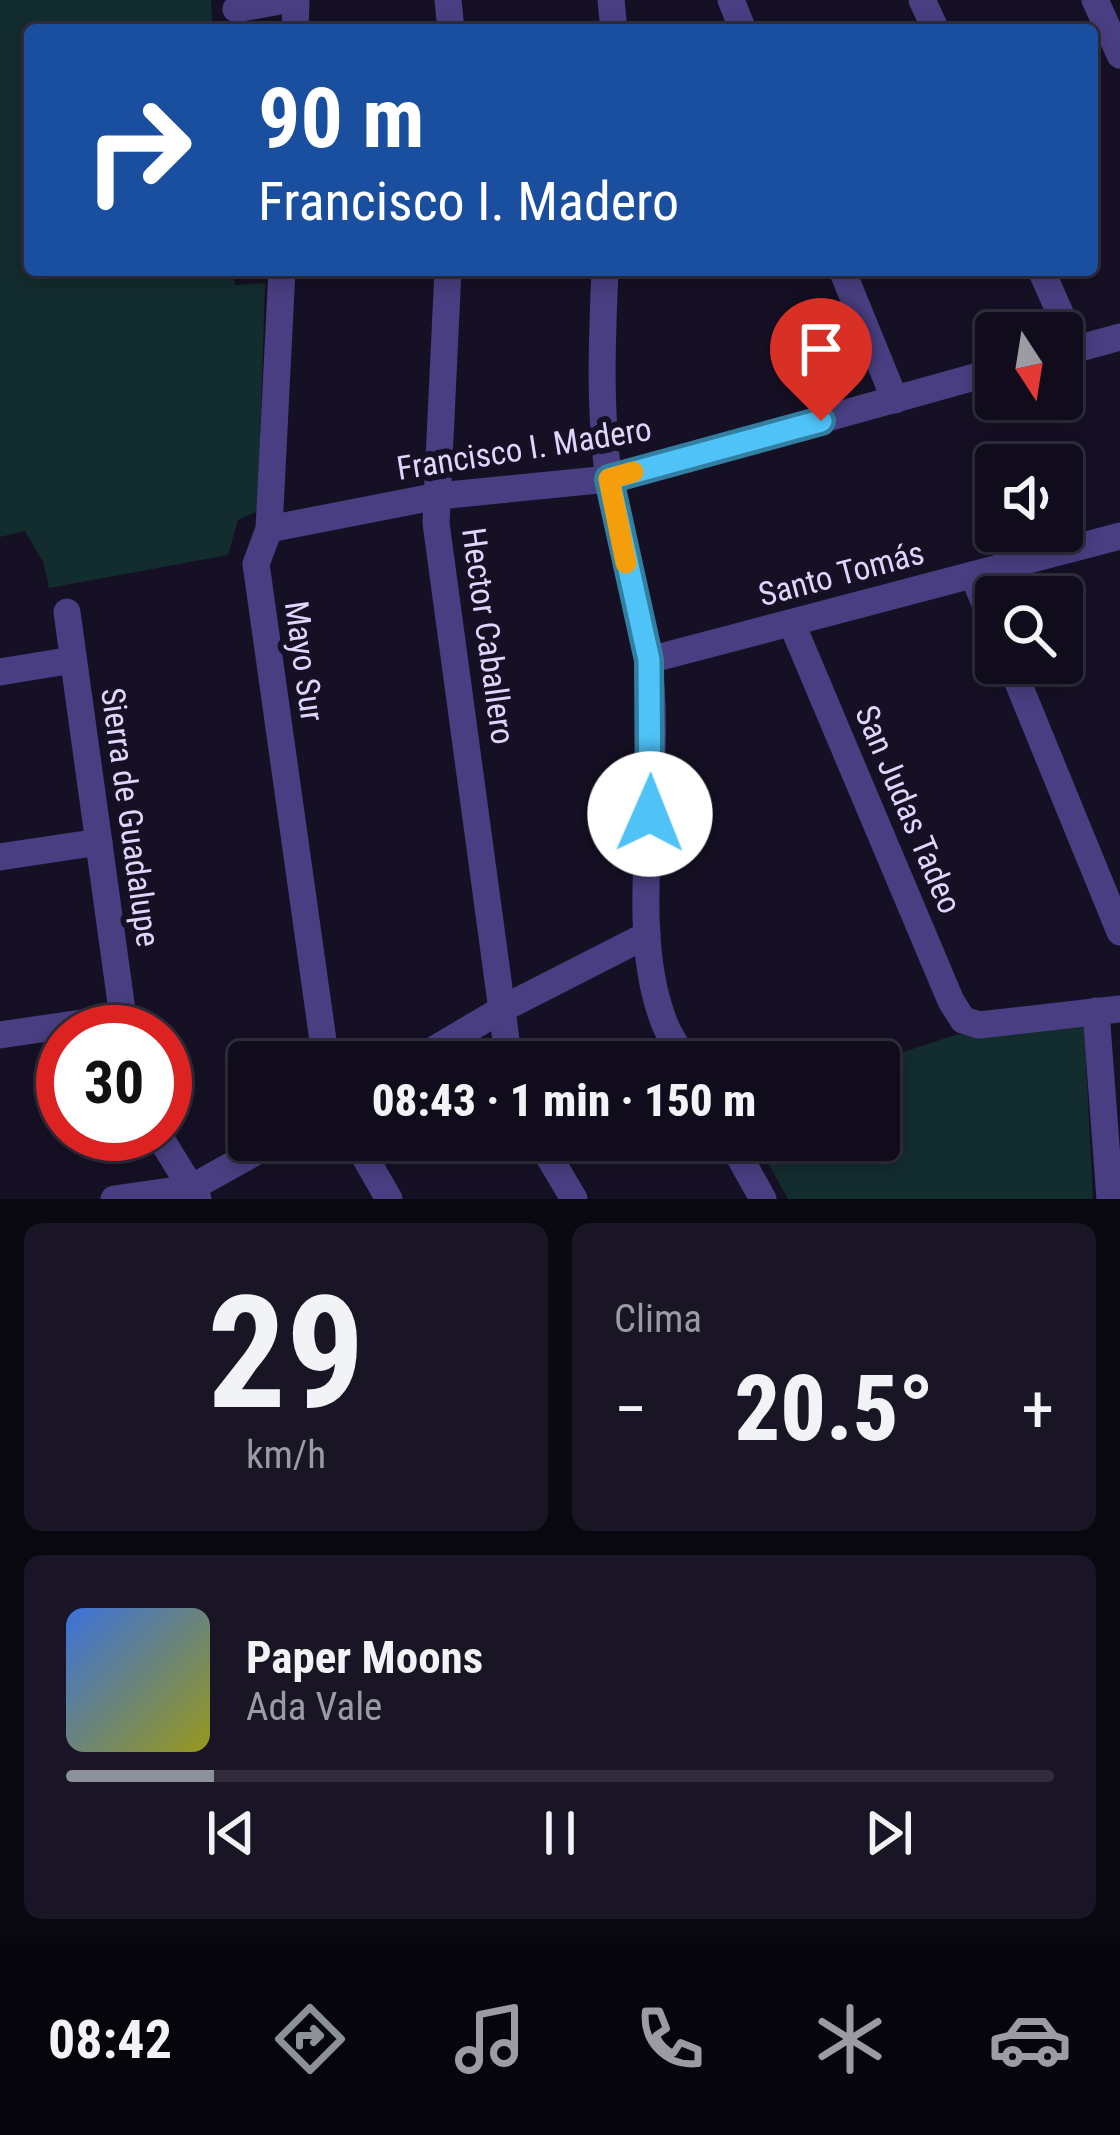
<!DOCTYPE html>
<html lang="es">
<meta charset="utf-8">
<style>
:root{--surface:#100c1c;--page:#191525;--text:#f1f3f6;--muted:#9c9ba3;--line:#302c3b;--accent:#8c9099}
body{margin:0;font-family:"Roboto Condensed",sans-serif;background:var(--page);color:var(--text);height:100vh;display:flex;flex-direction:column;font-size:45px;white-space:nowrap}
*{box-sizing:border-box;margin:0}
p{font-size:39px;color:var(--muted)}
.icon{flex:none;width:66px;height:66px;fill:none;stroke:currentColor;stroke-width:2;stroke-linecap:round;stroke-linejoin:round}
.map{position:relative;height:1199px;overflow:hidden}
.side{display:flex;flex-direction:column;gap:24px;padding:24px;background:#09070f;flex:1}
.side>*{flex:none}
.top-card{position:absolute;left:24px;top:24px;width:1074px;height:252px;border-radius:12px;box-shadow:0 6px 18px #0003,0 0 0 3px var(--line);background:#1a4fa0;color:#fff;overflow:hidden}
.needle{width:78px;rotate:168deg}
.tools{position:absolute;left:975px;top:312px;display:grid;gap:24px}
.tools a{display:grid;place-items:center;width:108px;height:108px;border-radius:12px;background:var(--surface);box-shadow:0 6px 18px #0003,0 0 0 3px var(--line);font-size:60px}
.speed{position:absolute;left:36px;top:1005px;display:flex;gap:24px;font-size:60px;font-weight:700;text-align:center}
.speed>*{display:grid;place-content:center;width:156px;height:156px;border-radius:50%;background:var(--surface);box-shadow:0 6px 18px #0003,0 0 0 3px var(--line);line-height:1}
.speed .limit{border:18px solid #d22;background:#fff;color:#111}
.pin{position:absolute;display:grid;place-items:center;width:102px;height:102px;color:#fff;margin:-123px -51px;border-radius:50% 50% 50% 0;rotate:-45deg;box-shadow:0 0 12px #0007}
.pin .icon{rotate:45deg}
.me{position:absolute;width:132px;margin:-66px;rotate:1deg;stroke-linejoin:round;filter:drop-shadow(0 0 9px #0008)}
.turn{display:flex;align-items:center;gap:42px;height:252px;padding:0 36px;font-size:54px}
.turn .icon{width:156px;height:156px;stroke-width:2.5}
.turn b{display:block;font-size:84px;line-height:102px}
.big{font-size:90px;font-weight:800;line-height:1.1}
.side .tile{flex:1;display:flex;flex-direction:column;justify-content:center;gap:18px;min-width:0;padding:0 42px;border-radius:18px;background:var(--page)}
.side .dial{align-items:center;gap:0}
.dial b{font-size:156px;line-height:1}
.song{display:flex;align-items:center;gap:36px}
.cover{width:144px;height:144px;border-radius:18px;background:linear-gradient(135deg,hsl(220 70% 55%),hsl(60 70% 35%))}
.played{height:12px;border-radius:6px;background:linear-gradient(90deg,var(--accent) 15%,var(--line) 15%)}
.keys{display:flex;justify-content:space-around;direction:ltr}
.heat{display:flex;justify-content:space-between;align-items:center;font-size:66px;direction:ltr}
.side .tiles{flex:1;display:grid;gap:24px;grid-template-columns:1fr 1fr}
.tile:last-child{grid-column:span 2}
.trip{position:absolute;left:228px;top:1041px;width:672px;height:120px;border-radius:12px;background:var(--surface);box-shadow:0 6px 18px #0003,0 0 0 3px var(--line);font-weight:800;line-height:120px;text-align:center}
.tabs{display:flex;height:192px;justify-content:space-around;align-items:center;background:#06050b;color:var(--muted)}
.tabs .icon{width:84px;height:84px}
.tabs .current{color:var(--accent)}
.tabs b{font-size:54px;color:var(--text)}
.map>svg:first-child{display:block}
</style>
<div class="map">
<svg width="1120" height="1199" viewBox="0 0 1120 1199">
<rect width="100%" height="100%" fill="#161025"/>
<g fill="#132c2e">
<polygon points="0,0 211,0 213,30 30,30 30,270 233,270 235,285 265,283 258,511 238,520 228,555 49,588 44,564 25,531 0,537"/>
<polygon points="1084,1023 1093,1199 788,1199 755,1140 879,1140 879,1062 873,1062 955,1035"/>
</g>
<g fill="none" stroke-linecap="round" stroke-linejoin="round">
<g stroke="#493e81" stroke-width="27">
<polyline points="448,0 451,30"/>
<polyline points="611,0 614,30"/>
<polyline points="731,0 743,30"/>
<polyline points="922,0 936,30"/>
<polyline points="1095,0 1120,55"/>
<polyline points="236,9 286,0"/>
<polyline points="295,30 296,0"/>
<polyline points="282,270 269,529 256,564 326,1062"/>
<polyline points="448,270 436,523 509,1062"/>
<path d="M605 270C602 339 599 411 609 480 618 540 640 598 648 658 665 769 624 920 664 1022 669 1036 679 1049 686 1062"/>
<polyline points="842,270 895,400"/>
<polyline points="1041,270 1076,349"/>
<polyline points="1062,353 1120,337"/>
<polyline points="269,529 438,496 609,479 996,371"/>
<polyline points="973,575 996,630"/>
<polyline points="67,612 125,1032"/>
<polyline points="792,624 951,1001 963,1020 979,1025 1120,1009"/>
<polyline points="649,660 1120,536"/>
<polyline points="1010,663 1120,932"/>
<polyline points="0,672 73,660"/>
<polyline points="0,857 99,842"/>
<polyline points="1096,1011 1110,1199"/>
<polyline points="0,1035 122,1017"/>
<polyline points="413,1062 504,1008 647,935"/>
<polyline points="158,1134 198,1199"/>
<polyline points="355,1140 389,1199"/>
<polyline points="539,1140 574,1199"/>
<polyline points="730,1140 763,1199"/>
<polyline points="114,1199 191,1188 277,1140"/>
</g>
</g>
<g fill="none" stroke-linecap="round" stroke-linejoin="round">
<defs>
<polyline id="route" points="650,814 649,660 609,479 821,421"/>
</defs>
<use href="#route" stroke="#337fa1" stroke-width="30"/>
<use href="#route" stroke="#4fc3f7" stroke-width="21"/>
<polyline stroke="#f59e0b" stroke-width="21" points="626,563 609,479 633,472"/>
</g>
<g text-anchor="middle" stroke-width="12" stroke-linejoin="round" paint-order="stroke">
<g font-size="33" fill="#dfd6fd" stroke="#161025">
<text transform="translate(524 448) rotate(-9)" y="12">Francisco I. Madero</text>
<text transform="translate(841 573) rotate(-15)" y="12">Santo Tomás</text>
<text transform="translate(489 636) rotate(82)" y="12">Hector Caballero</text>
<text transform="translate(305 661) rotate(82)" y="12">Mayo Sur</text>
<text transform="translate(909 809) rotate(67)" y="12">San Judas Tadeo</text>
<text transform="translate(131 817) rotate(82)" y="12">Sierra de Guadalupe</text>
</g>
</g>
</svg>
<div class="tools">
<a><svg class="needle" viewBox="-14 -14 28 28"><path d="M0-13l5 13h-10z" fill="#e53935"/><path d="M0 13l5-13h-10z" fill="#9c9ba3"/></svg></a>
<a><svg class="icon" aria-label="sound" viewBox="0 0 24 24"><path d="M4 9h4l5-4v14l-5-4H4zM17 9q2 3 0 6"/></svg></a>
<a><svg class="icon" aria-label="search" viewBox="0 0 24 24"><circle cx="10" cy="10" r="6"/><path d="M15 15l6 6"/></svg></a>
</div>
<div class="speed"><div class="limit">30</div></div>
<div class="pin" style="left:821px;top:421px;background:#d93025"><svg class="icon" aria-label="arrive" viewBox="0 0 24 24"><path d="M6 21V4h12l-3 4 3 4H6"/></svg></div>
<svg class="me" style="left:650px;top:814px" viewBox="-20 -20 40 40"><circle r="19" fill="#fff"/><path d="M0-13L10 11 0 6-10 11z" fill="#4fc3f7"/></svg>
<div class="trip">08:43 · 1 min · 150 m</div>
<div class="top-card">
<div class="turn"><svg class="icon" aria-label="right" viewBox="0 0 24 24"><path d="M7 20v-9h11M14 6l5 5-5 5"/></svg><div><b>90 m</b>Francisco I. Madero</div></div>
</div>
</div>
<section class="side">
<div class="tiles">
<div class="tile dial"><b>29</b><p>km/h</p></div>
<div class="tile"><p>Clima</p>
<div class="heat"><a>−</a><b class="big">20.5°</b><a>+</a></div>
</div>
<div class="tile">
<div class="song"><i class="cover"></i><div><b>Paper Moons</b><p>Ada Vale</p></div></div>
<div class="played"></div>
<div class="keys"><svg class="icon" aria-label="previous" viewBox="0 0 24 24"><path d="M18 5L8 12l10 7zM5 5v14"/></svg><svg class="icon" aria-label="pause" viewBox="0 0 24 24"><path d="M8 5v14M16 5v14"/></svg><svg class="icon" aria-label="next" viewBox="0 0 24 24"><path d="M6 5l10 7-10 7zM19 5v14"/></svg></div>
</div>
</div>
</section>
<nav class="tabs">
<b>08:42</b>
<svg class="icon current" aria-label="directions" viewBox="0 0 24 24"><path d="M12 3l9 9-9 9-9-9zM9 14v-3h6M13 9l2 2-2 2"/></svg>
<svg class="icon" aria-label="music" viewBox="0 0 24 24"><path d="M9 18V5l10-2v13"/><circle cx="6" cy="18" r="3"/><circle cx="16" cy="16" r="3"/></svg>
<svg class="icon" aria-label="phone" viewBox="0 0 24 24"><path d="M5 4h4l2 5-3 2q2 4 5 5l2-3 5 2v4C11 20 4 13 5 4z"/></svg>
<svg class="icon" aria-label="climate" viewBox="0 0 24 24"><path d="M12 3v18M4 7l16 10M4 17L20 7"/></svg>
<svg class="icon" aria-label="car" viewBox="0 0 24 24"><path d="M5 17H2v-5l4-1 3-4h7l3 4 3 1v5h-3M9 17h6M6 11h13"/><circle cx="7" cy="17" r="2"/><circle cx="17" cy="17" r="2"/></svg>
</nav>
